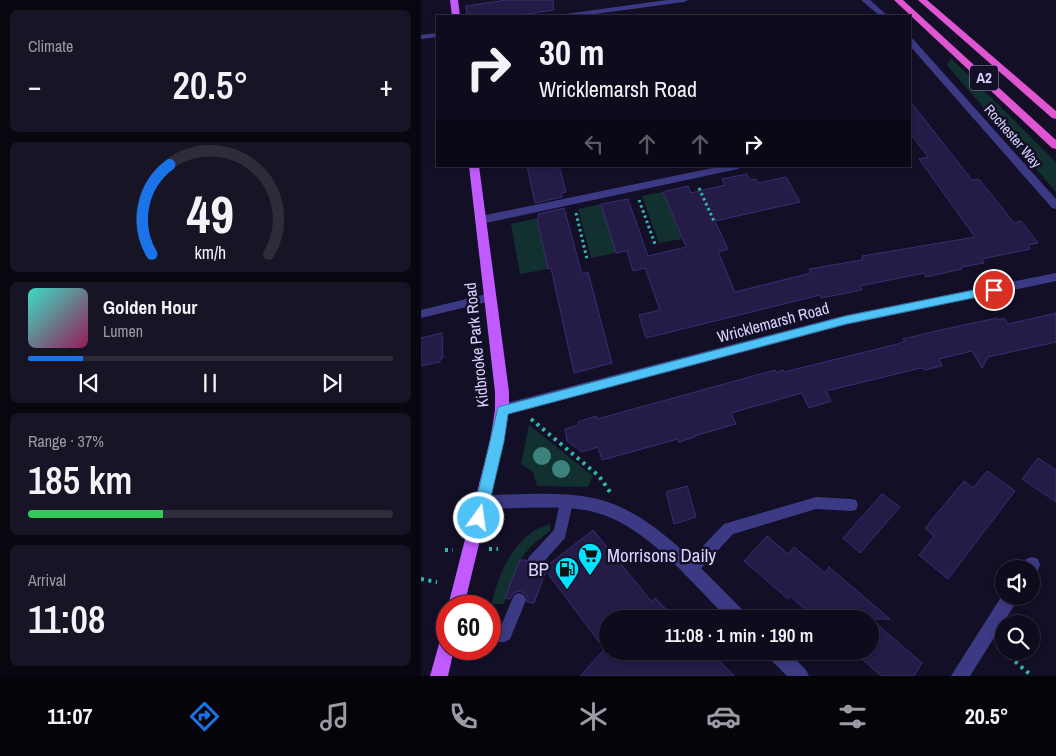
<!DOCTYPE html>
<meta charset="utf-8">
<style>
:root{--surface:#0e0b1c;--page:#171425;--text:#f1f3f6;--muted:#9b9ba3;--line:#2e2b3b;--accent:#1a73e8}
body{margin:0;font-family:"Archivo Narrow",sans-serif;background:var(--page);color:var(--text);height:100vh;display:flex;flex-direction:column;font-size:19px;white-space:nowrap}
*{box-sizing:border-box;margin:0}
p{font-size:16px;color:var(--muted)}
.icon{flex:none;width:28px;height:28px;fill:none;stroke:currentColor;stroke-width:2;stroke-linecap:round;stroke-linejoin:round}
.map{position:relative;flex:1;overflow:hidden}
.side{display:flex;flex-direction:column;gap:10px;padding:10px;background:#08060f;width:421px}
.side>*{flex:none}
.banner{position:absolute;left:15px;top:15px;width:475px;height:152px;border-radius:0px;box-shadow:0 2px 8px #0003,0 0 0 1px var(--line);background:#0e0b1c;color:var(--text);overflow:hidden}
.buttons{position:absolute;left:574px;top:560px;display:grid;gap:10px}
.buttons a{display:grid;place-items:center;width:45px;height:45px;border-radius:50%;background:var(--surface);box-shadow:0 2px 8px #0003,0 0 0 1px var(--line);font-size:25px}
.speed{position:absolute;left:15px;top:595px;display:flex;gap:10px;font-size:25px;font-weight:700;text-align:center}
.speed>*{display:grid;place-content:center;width:65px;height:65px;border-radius:50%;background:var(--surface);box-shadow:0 2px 8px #0003,0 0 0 1px var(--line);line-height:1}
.speed .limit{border:8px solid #d22;background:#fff;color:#111}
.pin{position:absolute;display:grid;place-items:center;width:42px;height:42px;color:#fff;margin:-21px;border:2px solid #fff;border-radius:50%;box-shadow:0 1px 5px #0007}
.me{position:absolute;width:55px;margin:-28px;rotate:14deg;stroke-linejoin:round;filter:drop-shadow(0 0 4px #0008)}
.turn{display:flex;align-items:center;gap:18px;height:105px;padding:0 20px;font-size:22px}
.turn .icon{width:65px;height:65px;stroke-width:2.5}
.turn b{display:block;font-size:35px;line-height:42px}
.lanes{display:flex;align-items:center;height:48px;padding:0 20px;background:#0003;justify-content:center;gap:25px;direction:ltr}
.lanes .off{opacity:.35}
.big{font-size:38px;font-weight:600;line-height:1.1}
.side .tile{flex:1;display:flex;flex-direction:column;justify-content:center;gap:8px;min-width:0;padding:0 18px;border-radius:8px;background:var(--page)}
.side .dial{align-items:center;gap:0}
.dial svg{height:130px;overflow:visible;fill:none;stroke:var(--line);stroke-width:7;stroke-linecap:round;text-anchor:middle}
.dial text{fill:var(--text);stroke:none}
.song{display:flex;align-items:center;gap:15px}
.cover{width:60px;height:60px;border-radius:8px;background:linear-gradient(135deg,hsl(170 70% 55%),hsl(330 70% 35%))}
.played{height:5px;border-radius:2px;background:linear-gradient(90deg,var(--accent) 15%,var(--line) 15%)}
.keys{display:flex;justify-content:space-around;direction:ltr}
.heat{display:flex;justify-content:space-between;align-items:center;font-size:28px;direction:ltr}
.charge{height:8px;border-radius:4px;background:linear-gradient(90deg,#34c759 37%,var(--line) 0)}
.trip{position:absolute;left:178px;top:610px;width:280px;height:50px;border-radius:25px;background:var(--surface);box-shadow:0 2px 8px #0003,0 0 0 1px var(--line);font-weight:600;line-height:50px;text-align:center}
.dock{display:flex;height:80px;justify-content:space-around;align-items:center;background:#06040b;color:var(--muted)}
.dock .icon{width:35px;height:35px}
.dock .on{color:var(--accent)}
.dock b{font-size:22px;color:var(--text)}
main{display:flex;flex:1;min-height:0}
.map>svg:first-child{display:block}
</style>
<main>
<section class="side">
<div class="tile"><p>Climate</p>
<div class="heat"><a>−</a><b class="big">20.5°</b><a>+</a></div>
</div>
<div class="tile dial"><svg viewBox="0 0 100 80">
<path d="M14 69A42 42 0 1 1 86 69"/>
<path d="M14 69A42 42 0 0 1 25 14" stroke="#1a73e8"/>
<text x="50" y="56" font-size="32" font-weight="700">49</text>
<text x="50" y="72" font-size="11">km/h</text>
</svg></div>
<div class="tile">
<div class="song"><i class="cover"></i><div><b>Golden Hour</b><p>Lumen</p></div></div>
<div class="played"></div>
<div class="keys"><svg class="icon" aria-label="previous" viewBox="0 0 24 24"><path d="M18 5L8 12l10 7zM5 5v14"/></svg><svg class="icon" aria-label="pause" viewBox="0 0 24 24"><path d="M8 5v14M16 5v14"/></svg><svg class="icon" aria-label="next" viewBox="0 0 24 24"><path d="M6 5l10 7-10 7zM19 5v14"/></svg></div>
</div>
<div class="tile"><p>Range · 37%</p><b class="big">185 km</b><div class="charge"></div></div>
<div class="tile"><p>Arrival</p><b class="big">11:08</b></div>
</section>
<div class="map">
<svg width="635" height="676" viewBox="0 0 635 676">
<rect width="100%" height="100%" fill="#130f26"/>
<g fill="#12302f">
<polygon points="530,58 635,162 635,192 526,65"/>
<polygon points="242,192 261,239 238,243 221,196"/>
<polygon points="180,204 195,253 170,258 157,209"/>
<polygon points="116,218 127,269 99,274 90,224"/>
<polygon points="108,425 172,476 167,487 116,486 112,472 100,464"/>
<path d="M129 524V531L110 546 99 560 83 604H71C77 572 95 533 129 524Z"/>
</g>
<g fill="#241b47" stroke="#3b2d73">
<polygon points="86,0 132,0 133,10 92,16 46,16 45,6"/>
<polygon points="489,101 551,180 558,179 593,223 600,221 617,243 607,245 609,249 561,259 563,263 540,267 541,269 505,277 503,273 439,286 441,290 400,298 399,295 225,338 218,315 239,310 224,268 212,271 206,251 195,253 180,204 207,199 227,256 265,247 242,192 267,186 270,193 304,185 301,179 326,174 329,180 335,179 337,183 365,177 379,202 294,221 307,249 297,252 314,292 390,273 388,269 441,260 441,256 554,237 498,159 507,157 489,133"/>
<polygon points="106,166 138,166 145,192 140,193 141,197 114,203"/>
<polygon points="143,208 161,274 167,272 191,363 153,373 130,268 127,269 116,218 118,218 117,214"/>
<polygon points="635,313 635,342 567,357 561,368 551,351 518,359 521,366 504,370 500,368 405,391 410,401 388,408 381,393 310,413 315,424 273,436 274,437 258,442 257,439 181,460 177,447 161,452 146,441 144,429 157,425 157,422 175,416 176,419 354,370 355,373 362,370 363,372 477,344 484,341 482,339 515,331 576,318 577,320 583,318 587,324"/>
<polygon points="21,333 22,358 19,359 19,362 0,366 0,338"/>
<polygon points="617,458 635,470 635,502 601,479"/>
<polygon points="566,471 594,491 527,579 498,555 513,536 504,528 543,481 552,488"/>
<polygon points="266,486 275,517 253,524 245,492"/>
<polygon points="461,494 479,507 439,553 422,538"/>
<polygon points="172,530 231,602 234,598 255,619 186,619 186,651 289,651 313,676 159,676 182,651 185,651 125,571 113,603 106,602 105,594 99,591 92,593 89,599 84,598 99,560 105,560 107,569 112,571 119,569 123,564 127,565"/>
<polygon points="346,536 367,554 373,547 404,573 408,567 469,619 450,619 501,663 493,676 460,676 432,651 449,651 449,619 395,619 369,596 367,599 323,561"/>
</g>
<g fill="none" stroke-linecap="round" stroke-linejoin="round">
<g stroke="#2fb8b0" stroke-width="3" stroke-dasharray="2.5 3" stroke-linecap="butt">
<polyline points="278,188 293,221"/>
<polyline points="218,200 234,244"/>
<polyline points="155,213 166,259"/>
</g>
<g stroke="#2fb8b0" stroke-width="4" stroke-dasharray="3 4.5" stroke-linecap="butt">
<polyline points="110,419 178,476 189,492"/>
<polyline points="68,549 77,549"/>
<polyline points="24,550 32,550"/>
<polyline points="0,579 16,582"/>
<polyline points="577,647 611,676"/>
</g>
<g fill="#3d3a85" fill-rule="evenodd">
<polygon points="70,293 74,294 75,297 74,300 0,318 0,310"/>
<polygon points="145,496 150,498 152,502 144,538 118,567 113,569 108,567 106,562 108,557 133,530 140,498"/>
<polygon points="395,497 430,499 435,500 437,505 435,510 430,511 395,509 312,534 274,575 269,577 264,575 262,570 264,565 303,524"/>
<polygon points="98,593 103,595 105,600 89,639 84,642 69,642 69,626 80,626 93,595"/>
</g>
<g fill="#3d3a85" fill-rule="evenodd">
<polygon points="246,0 267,0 263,2 159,16 140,16 144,14"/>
<polygon points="440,0 449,0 467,16 459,16"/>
<polygon points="16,33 16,37 0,39 0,35"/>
<polygon points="489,39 492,39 635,199 635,209 631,208 489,46"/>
<polygon points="301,166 322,166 317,169 60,224 55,220 60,216"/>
<polygon points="635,273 635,281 425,325 81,416 76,414 74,410 76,406 81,404 425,315"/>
<path d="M62 495C98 495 137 491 172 498 232 510 282 572 325 613L327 619H307C270 582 225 525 173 512 142 504 95 509 62 509L57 507 55 502 57 497Z"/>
<polygon points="611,557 617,559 619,565 615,575 610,577 610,569 601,569 605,559"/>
<polygon points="582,594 582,596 599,596 549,676 530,676"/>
<polygon points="345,651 366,651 385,670 388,676 366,676 347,657"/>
</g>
<g fill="#c25bff" fill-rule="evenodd">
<polygon points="29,0 37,0 39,16 31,16"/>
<polygon points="48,166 58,166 88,392 88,410 83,441 43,606 27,606 69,441 74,410 74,392"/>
<polygon points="26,634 26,649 33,649 27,676 9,676 20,637"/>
</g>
<g fill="#e055d1" fill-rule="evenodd">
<polygon points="473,0 482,0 635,140 635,149 631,148"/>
<polygon points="497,0 506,0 635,111 635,119 631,118"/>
</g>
</g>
<g fill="#3d827b">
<circle cx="121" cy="456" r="9"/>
<circle cx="140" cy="469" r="9"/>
</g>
<polygon fill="#4fc3f7" stroke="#337fa1" points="573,286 576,287 578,290 576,293 425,324 87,414 83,441 65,518 63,522 58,524 53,522 51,518 77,407 425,316"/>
<defs>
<symbol id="supermarket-pin" viewBox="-11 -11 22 30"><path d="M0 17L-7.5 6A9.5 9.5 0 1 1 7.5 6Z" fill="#00e5ff" stroke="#130f26"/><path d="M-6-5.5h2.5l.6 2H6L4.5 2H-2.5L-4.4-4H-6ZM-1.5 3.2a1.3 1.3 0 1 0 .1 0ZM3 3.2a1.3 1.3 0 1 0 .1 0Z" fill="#111"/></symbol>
<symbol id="fuel-pin" viewBox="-11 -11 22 30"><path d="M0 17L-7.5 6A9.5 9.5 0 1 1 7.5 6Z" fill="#00e5ff" stroke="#130f26"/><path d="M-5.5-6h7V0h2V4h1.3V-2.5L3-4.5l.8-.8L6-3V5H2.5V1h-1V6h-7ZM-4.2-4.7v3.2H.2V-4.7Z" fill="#111"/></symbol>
</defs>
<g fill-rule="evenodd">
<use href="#supermarket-pin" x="155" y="541" width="28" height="38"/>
<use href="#fuel-pin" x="132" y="555" width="28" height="38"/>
</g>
<g text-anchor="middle" stroke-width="5" stroke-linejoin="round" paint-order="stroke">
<g font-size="14" fill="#d9d4ff" stroke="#130f26">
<text transform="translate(592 136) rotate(49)" y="5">Rochester Way</text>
</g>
<rect fill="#130f26" stroke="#9e99be" stroke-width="1" x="549" y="65.5" width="28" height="25" rx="4"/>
<g font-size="15" font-weight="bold" fill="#d9d4ff">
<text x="563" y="83">A2</text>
</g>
<g font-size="16" fill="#d9d4ff" stroke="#130f26">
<text transform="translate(352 322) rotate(-15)" y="6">Wricklemarsh Road</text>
<text transform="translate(55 345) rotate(-96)" y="6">Kidbrooke Park Road</text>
</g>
<g font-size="19" fill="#d9d4ff" stroke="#130f26" text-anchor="start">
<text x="186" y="562">Morrisons Daily</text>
<text x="128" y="576" text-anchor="end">BP</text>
</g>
</g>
</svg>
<div class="buttons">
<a><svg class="icon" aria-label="sound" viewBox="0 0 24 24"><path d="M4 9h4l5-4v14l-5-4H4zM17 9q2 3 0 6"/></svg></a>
<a><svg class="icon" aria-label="search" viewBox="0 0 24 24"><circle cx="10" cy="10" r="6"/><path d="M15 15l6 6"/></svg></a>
</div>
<div class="speed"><div class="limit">60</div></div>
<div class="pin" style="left:573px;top:290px;background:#d93025"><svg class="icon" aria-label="arrive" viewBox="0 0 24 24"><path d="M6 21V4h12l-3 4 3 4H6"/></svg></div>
<svg class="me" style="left:58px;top:518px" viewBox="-20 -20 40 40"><circle r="17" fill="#4fc3f7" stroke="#fff" stroke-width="3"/><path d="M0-11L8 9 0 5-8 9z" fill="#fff"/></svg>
<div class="trip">11:08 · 1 min · 190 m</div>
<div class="banner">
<div class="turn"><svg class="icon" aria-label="right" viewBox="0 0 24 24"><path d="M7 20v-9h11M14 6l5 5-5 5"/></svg><div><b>30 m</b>Wricklemarsh Road</div></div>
<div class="lanes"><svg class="icon off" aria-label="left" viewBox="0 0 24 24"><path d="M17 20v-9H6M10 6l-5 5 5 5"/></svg><svg class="icon off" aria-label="ahead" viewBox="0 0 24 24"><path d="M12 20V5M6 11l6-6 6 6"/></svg><svg class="icon off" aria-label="ahead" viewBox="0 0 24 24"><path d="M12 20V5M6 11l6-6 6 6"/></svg><svg class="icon" aria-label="right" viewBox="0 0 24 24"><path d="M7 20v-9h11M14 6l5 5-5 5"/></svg></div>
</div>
</div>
</main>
<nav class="dock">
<b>11:07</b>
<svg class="icon on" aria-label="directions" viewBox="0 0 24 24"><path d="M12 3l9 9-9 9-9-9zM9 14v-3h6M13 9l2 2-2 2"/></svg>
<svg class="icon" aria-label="music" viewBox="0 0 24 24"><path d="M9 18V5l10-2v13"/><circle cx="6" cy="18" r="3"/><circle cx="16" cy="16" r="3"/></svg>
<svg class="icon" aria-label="phone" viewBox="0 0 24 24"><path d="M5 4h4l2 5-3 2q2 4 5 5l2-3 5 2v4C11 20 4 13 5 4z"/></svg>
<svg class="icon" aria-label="climate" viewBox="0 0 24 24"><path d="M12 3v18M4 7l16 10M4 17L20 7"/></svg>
<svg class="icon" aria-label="car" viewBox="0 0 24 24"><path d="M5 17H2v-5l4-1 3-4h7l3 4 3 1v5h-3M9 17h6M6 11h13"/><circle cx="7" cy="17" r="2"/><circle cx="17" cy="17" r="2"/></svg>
<svg class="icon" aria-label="filters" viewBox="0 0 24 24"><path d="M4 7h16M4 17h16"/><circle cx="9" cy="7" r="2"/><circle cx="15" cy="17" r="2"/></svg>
<b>20.5°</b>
</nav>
